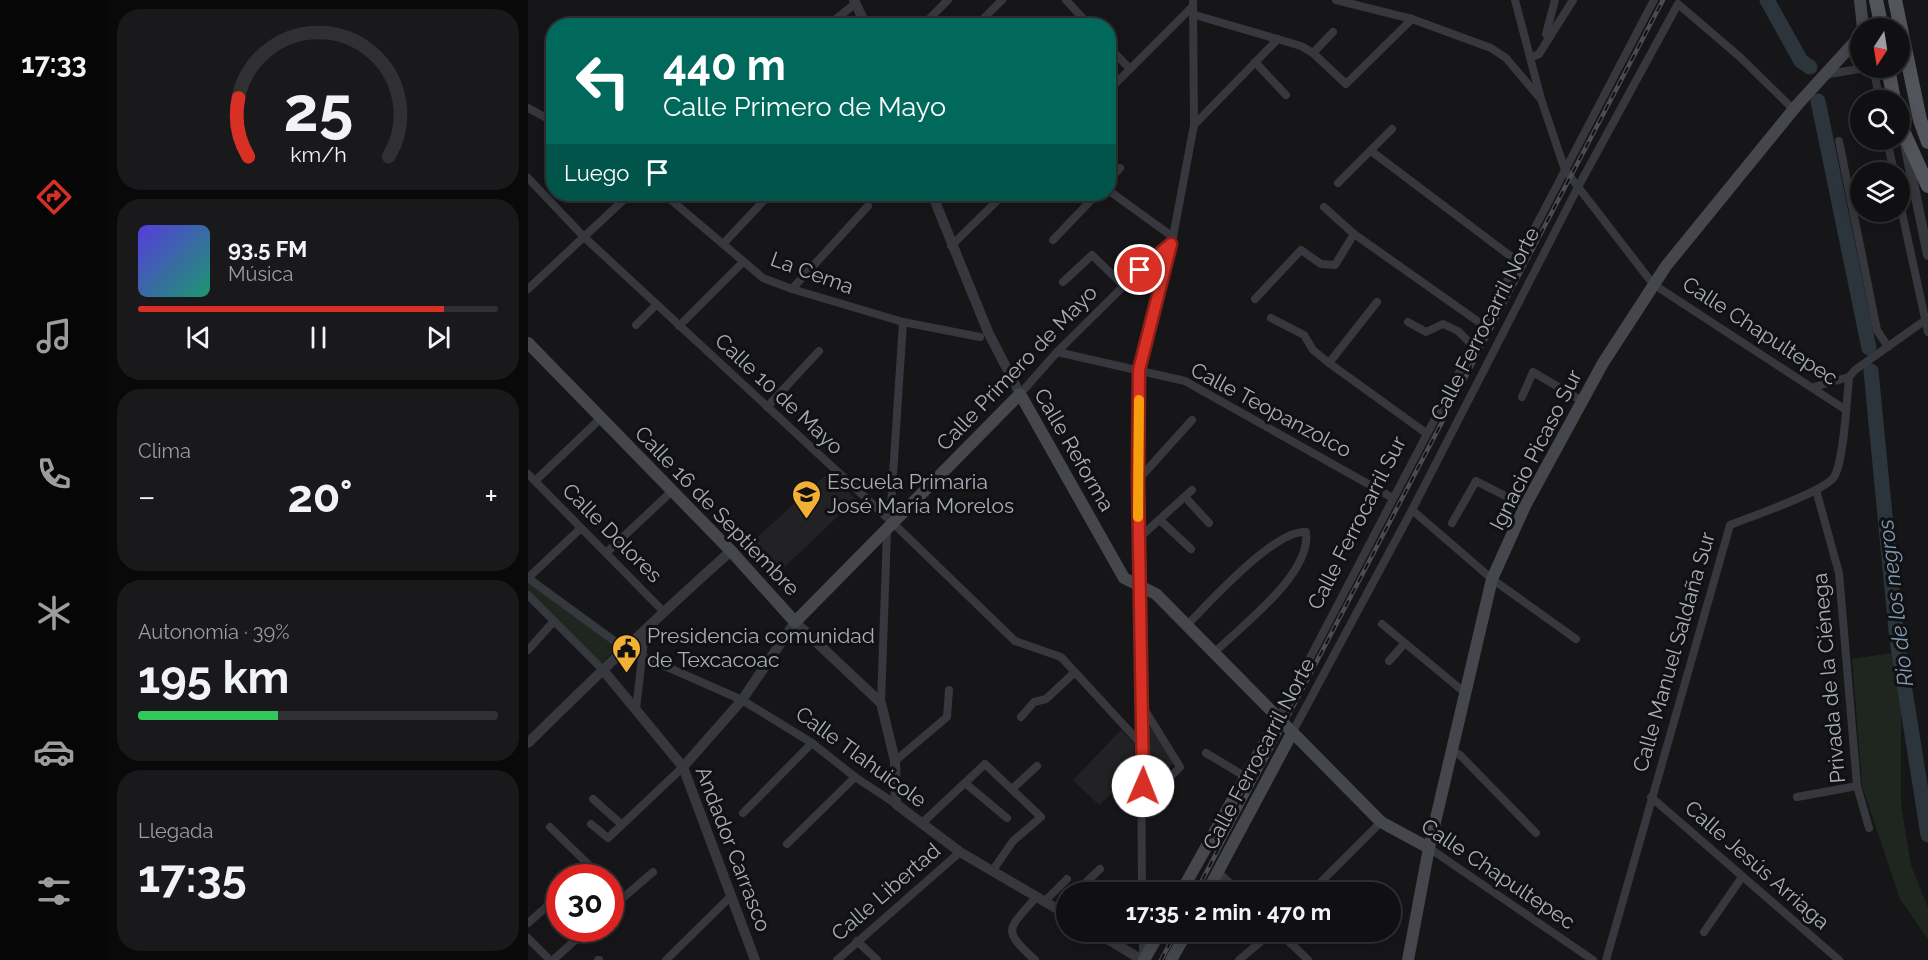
<!DOCTYPE html>
<html lang="es">
<meta charset="utf-8">
<style>
:root{--surface:#101012;--page:#19191b;--text:#f1f3f6;--muted:#9c9d9f;--line:#303032;--accent:#d93025}
body{margin:0;font-family:Raleway,sans-serif;background:var(--page);color:var(--text);height:100vh;display:flex;flex-direction:column;font-size:22px;white-space:nowrap}
*{box-sizing:border-box;margin:0}
p{font-size:20px;color:var(--muted)}
.icon{flex:none;width:33px;height:33px;fill:none;stroke:currentColor;stroke-width:2;stroke-linecap:round;stroke-linejoin:round}
.map{position:relative;flex:1;overflow:hidden}
.panel{display:flex;flex-direction:column;gap:9px;padding:9px;background:#09090a;width:420px}
.panel>*{flex:none}
.banner{position:absolute;left:18px;top:18px;width:570px;height:183px;border-radius:24px;box-shadow:0 3px 15px #0003,0 0 0 2px var(--line);background:#00695c;color:#fff;overflow:hidden}
.needle{width:39px;rotate:192deg}
.fabs{position:absolute;left:1322px;top:18px;display:grid;gap:12px}
.fabs a{display:grid;place-items:center;width:60px;height:60px;border-radius:50%;background:var(--surface);box-shadow:0 3px 15px #0003,0 0 0 2px var(--line);font-size:30px}
.speed{position:absolute;left:18px;top:864px;display:flex;gap:12px;font-size:30px;font-weight:700;text-align:center}
.speed>*{display:grid;place-content:center;width:78px;height:78px;border-radius:50%;background:var(--surface);box-shadow:0 3px 15px #0003,0 0 0 2px var(--line);line-height:1}
.speed .limit{border:9px solid #d22;background:#fff;color:#111}
.pin{position:absolute;display:grid;place-items:center;width:51px;height:51px;color:#fff;margin:-26px;border:3px solid #fff;border-radius:50%;box-shadow:0 2px 6px #0007}
.me{position:absolute;width:66px;margin:-33px;rotate:1deg;stroke-linejoin:round;filter:drop-shadow(0 0 4px #0008)}
.turn{display:flex;align-items:center;gap:21px;height:126px;padding:0 18px;font-size:27px}
.turn .icon{width:78px;height:78px;stroke-width:2.5}
.turn b{display:block;font-size:42px;line-height:51px}
.then{display:flex;align-items:center;height:57px;padding:0 18px;background:#0003;gap:12px;font-size:22px}
.big{font-size:45px;font-weight:700;line-height:1.1}
.panel .card{flex:1;display:flex;flex-direction:column;justify-content:center;gap:9px;min-width:0;padding:0 21px;border-radius:24px;background:var(--page)}
.panel .dial{align-items:center;gap:0}
.dial svg{height:156px;overflow:visible;fill:none;stroke:var(--line);stroke-width:7;stroke-linecap:round;text-anchor:middle}
.dial text{fill:var(--text);stroke:none}
.song{display:flex;align-items:center;gap:18px}
.cover{width:72px;height:72px;border-radius:9px;background:linear-gradient(135deg,hsl(250 70% 55%),hsl(160 70% 35%))}
.played{height:6px;border-radius:3px;background:linear-gradient(90deg,var(--accent) 85%,var(--line) 85%)}
.keys{display:flex;justify-content:space-around;direction:ltr}
.heat{display:flex;justify-content:space-between;align-items:center;font-size:33px;direction:ltr}
.charge{height:9px;border-radius:4px;background:linear-gradient(90deg,#34c759 39%,var(--line) 0)}
.trip{position:absolute;left:528px;top:882px;width:345px;height:60px;border-radius:30px;background:var(--surface);box-shadow:0 3px 15px #0003,0 0 0 2px var(--line);font-weight:700;line-height:60px;text-align:center}
main{display:flex;flex:1;min-height:0}
.tabs{display:flex;flex-direction:column;width:108px;justify-content:space-around;align-items:center;background:#060607;color:var(--muted)}
.tabs .icon{width:42px;height:42px}
.tabs .current{color:var(--accent)}
.tabs b{font-size:27px;color:var(--text)}
.map>svg:first-child{display:block}
</style>
<main>
<nav class="tabs">
<b>17:33</b>
<svg class="icon current" aria-label="directions" viewBox="0 0 24 24"><path d="M12 3l9 9-9 9-9-9zM9 14v-3h6M13 9l2 2-2 2"/></svg>
<svg class="icon" aria-label="music" viewBox="0 0 24 24"><path d="M9 18V5l10-2v13"/><circle cx="6" cy="18" r="3"/><circle cx="16" cy="16" r="3"/></svg>
<svg class="icon" aria-label="phone" viewBox="0 0 24 24"><path d="M5 4h4l2 5-3 2q2 4 5 5l2-3 5 2v4C11 20 4 13 5 4z"/></svg>
<svg class="icon" aria-label="climate" viewBox="0 0 24 24"><path d="M12 3v18M4 7l16 10M4 17L20 7"/></svg>
<svg class="icon" aria-label="car" viewBox="0 0 24 24"><path d="M5 17H2v-5l4-1 3-4h7l3 4 3 1v5h-3M9 17h6M6 11h13"/><circle cx="7" cy="17" r="2"/><circle cx="17" cy="17" r="2"/></svg>
<svg class="icon" aria-label="filters" viewBox="0 0 24 24"><path d="M4 7h16M4 17h16"/><circle cx="9" cy="7" r="2"/><circle cx="15" cy="17" r="2"/></svg>
</nav>
<section class="panel">
<div class="card dial"><svg viewBox="0 0 100 80">
<path d="M14 69A42 42 0 1 1 86 69"/>
<path d="M14 69A42 42 0 0 1 9 39" stroke="#d93025"/>
<text x="50" y="56" font-size="32" font-weight="700">25</text>
<text x="50" y="72" font-size="11">km/h</text>
</svg></div>
<div class="card">
<div class="song"><i class="cover"></i><div><b>93.5 FM</b><p>Música</p></div></div>
<div class="played"></div>
<div class="keys"><svg class="icon" aria-label="previous" viewBox="0 0 24 24"><path d="M18 5L8 12l10 7zM5 5v14"/></svg><svg class="icon" aria-label="pause" viewBox="0 0 24 24"><path d="M8 5v14M16 5v14"/></svg><svg class="icon" aria-label="next" viewBox="0 0 24 24"><path d="M6 5l10 7-10 7zM19 5v14"/></svg></div>
</div>
<div class="card"><p>Clima</p>
<div class="heat"><a>−</a><b class="big">20°</b><a>+</a></div>
</div>
<div class="card"><p>Autonomía · 39%</p><b class="big">195 km</b><div class="charge"></div></div>
<div class="card"><p>Llegada</p><b class="big">17:35</b></div>
</section>
<div class="map">
<svg width="1400" height="960" viewBox="0 0 1400 960">
<rect width="100%" height="100%" fill="#161618"/>
<g fill="#222225">
<polygon points="300,473 328,499 243,580 215,550"/>
<polygon points="615,728 627,728 648,761 619,789"/>
<polygon points="593,730 606,743 606,772 571,805 545,780"/>
</g>
<g fill="#1e261f">
<polygon points="0,582 90,646 73,664 0,593"/>
<polygon points="1370,652 1373,679 1373,805 1383,865 1400,908 1400,939 1372,899 1334,786 1324,659"/>
</g>
<g fill="none" stroke-linecap="round" stroke-linejoin="round">
<g stroke="#2c353c" stroke-width="15">
<polyline points="1239,0 1273,61 1282,67"/>
<polyline points="1290,101 1341,348"/>
<polyline points="1343,371 1369,640 1400,835"/>
</g>
<g stroke="#37383d" stroke-width="8">
<polyline points="538,0 562,26"/>
<polyline points="808,0 884,19 963,48 978,58 1011,97"/>
<polyline points="987,0 1013,99 1037,170 1125,284 1318,410"/>
<polyline points="667,15 773,46 785,53 818,84 884,19"/>
<polyline points="299,26 328,3"/>
<polyline points="394,26 420,0"/>
<polyline points="448,26 474,0"/>
<polyline points="1020,38 1018,34 1027,0"/>
<polyline points="580,46 602,69"/>
<polyline points="785,53 805,32"/>
<polyline points="1002,58 1011,54 1045,0"/>
<polyline points="727,62 758,95"/>
<polyline points="1345,68 1352,100"/>
<polyline points="1296,75 1336,68"/>
<polyline points="580,91 665,6"/>
<polyline points="0,108 26,122"/>
<polyline points="666,125 750,39"/>
<polyline points="1359,140 1366,172"/>
<polyline points="1311,141 1349,330 1360,347"/>
<polyline points="843,151 989,261"/>
<polyline points="0,178 56,237 366,524 487,641 533,657 615,746"/>
<polyline points="580,181 592,168"/>
<polyline points="810,183 864,129"/>
<polyline points="580,190 645,237"/>
<polyline points="136,194 235,278 264,289 375,322 452,337"/>
<polyline points="1371,199 1400,332"/>
<polyline points="796,207 826,234 955,325"/>
<polyline points="525,240 569,194"/>
<polyline points="195,244 242,194"/>
<polyline points="423,246 476,194"/>
<polyline points="535,282 564,255 596,286"/>
<polyline points="0,289 102,194"/>
<polyline points="264,289 340,206"/>
<polyline points="727,299 773,250 793,264 807,265 826,234"/>
<polyline points="743,318 776,335 785,350 801,363 898,433"/>
<polyline points="880,322 898,332 915,324 930,331 944,345"/>
<polyline points="108,325 128,305"/>
<polyline points="151,326 215,262"/>
<polyline points="529,352 657,381 865,498"/>
<polyline points="801,363 849,302"/>
<polyline points="1286,387 1321,377"/>
<polyline points="492,394 529,352 628,254 643,244"/>
<polyline points="994,397 1005,372 1054,401"/>
<polyline points="239,407 291,351"/>
<polyline points="0,474 135,611"/>
<polyline points="610,480 664,420"/>
<polyline points="7,481 73,418"/>
<polyline points="1288,490 1311,573 1329,786 1341,828"/>
<polyline points="657,497 681,523"/>
<polyline points="884,510 964,579 1048,639"/>
<polyline points="632,520 663,549"/>
<polyline points="362,521 375,322"/>
<polyline points="924,523 948,481 997,506"/>
<polyline points="610,539 664,490"/>
<polyline points="78,553 144,491"/>
<polyline points="0,578 96,648 214,700 284,743 327,777 368,804"/>
<polyline points="0,578 53,528"/>
<polyline points="0,595 75,670"/>
<polyline points="854,624 936,692"/>
<path d="M659 625C682 602 747 529 778 532 784 574 714 625 686 653"/>
<polyline points="0,650 26,621"/>
<polyline points="861,661 876,644"/>
<polyline points="353,703 359,532"/>
<polyline points="108,709 117,632"/>
<polyline points="493,717 506,702 518,699 547,672"/>
<polyline points="750,719 1126,0"/>
<polyline points="764,733 884,510 1050,187 1150,4 1212,57 1266,110"/>
<polyline points="923,750 932,755 1008,833"/>
<polyline points="678,753 718,777"/>
<polyline points="367,761 419,717 421,690"/>
<polyline points="437,783 479,818"/>
<polyline points="484,789 509,766"/>
<polyline points="1123,797 1311,960"/>
<polyline points="1269,797 1329,786"/>
<polyline points="65,799 93,824"/>
<polyline points="614,806 652,767 615,707"/>
<polyline points="215,813 284,743"/>
<polyline points="63,824 80,838 155,767"/>
<polyline points="393,824 457,764 513,817 485,841 465,870"/>
<polyline points="22,827 63,867 51,878"/>
<polyline points="259,844 327,777"/>
<polyline points="901,848 1065,960"/>
<polyline points="690,872 711,892"/>
<polyline points="548,892 572,869"/>
<polyline points="614,892 611,371 645,237 666,125 665,0"/>
<polyline points="783,892 853,822"/>
<polyline points="518,900 539,879"/>
<polyline points="82,909 125,872"/>
<polyline points="0,923 32,895"/>
<polyline points="615,932 615,958"/>
<polyline points="751,932 780,960"/>
<polyline points="1176,932 1214,877"/>
<polyline points="0,938 22,960"/>
<polyline points="329,941 349,960"/>
<polyline points="25,960 61,928"/>
<polyline points="70,960 71,960"/>
<polyline points="138,960 202,897"/>
<polyline points="309,960 432,852"/>
<path d="M507 960C471 928 482 929 509 896"/>
<polyline points="711,960 744,932"/>
<path d="M1078 960 1202 525C1222 517 1296 492 1306 477 1316 461 1319 398 1321 377L1327 370 1396 321"/>
</g>
<g stroke="#37383d" stroke-width="10">
<polyline points="326,0 338,26"/>
<polyline points="1377,144 1400,255"/>
<polyline points="404,194 460,332 492,394"/>
<polyline points="75,670 155,767 227,960"/>
<path d="M0 743C67 677 133 613 203 551"/>
<polyline points="155,767 214,700 267,622 353,703 367,761 368,804 432,852 538,914"/>
<polyline points="568,932 614,960"/>
</g>
<g stroke="#45474d" stroke-width="12">
<polyline points="1332,0 1335,28"/>
<polyline points="0,343 203,551 267,622 492,394 596,578 628,594 853,822 901,848"/>
<polyline points="653,892 750,719"/>
<polyline points="679,892 764,733"/>
<polyline points="616,960 632,932"/>
<polyline points="643,960 659,932"/>
<polyline points="880,960 901,848 964,579 997,506 1075,363 1138,266 1270,104 1332,36"/>
</g>
<g stroke="#53555c" stroke-width="14">
<polyline points="1348,0 1354,28"/>
<polyline points="1367,0 1392,120 1400,142"/>
<polyline points="1360,68 1366,100"/>
<polyline points="1371,122 1400,186"/>
</g>
<defs>
<g id="rail">
<polyline points="668,892 1135,0"/>
<polyline points="633,960 648,932"/>
</g>
</defs>
<use href="#rail" stroke="#4a4c52" stroke-width="4.5"/>
<use href="#rail" stroke="#111113" stroke-width="2" stroke-dasharray="7" stroke-linecap="butt"/>
</g>
<g fill="none" stroke-linecap="round" stroke-linejoin="round">
<defs>
<polyline id="route" points="612,270 643,244 611,370 610,480 615,786"/>
</defs>
<use href="#route" stroke="#8d1f18" stroke-width="15"/>
<use href="#route" stroke="#d93025" stroke-width="10"/>
<polyline stroke="#f59e0b" stroke-width="10" points="610,517 611,400"/>
</g>
<defs>
<symbol id="school-pin" viewBox="-11 -11 22 30"><path d="M0 17L-7.5 6A9.5 9.5 0 1 1 7.5 6Z" fill="#f2b134" stroke="#111113"/><path d="M0-5L7-2L0 1L-7-2ZM-4 1L0 2.5L4 1V4Q0 6-4 4Z" fill="#111"/></symbol>
<symbol id="civic-pin" viewBox="-11 -11 22 30"><path d="M0 17L-7.5 6A9.5 9.5 0 1 1 7.5 6Z" fill="#f2b134" stroke="#111113"/><path d="M-.6-6.5H3V-4.5H.6V-3L4-1V1h2V6H-6V1h2V-1L-.6-3ZM-1.2 2.5V6h2.4V2.5Z" fill="#111"/></symbol>
</defs>
<g fill-rule="evenodd">
<use href="#school-pin" x="262" y="478" width="33" height="45"/>
<use href="#civic-pin" x="82" y="632" width="33" height="45"/>
</g>
<g text-anchor="middle" stroke-width="6" stroke-linejoin="round" paint-order="stroke">
<g font-size="21" fill="#a8adb8" stroke="#111113">
<text transform="translate(284 273) rotate(20)" y="7">La Cema</text>
<text transform="translate(957 324) rotate(-63)" y="7">Calle Ferrocarril Norte</text>
<text transform="translate(1232 331) rotate(33)" y="7">Calle Chapultepec</text>
<text transform="translate(489 368) rotate(-46)" y="7">Calle Primero de Mayo</text>
<text transform="translate(251 394) rotate(43)" y="7">Calle 10 de Mayo</text>
<text transform="translate(743 410) rotate(28)" y="7">Calle Teopanzolco</text>
<text transform="translate(546 450) rotate(60)" y="7">Calle Reforma</text>
<text transform="translate(1008 450) rotate(-63)" y="7">Ignacio Picaso Sur</text>
<text transform="translate(189 511) rotate(46)" y="7">Calle 16 de Septiembre</text>
<text transform="translate(829 523) rotate(-63)" y="7">Calle Ferrocarril Sur</text>
<text transform="translate(84 533) rotate(45)" y="7">Calle Dolores</text>
<text transform="translate(1146 652) rotate(-74)" y="7">Calle Manuel Saldaña Sur</text>
<text transform="translate(1301 678) rotate(-95)" y="7">Privada de la Ciénega</text>
<text transform="translate(731 754) rotate(-62)" y="7">Calle Ferrocarril Norte</text>
<text transform="translate(333 757) rotate(36)" y="7">Calle Tlahuicole</text>
<text transform="translate(205 849) rotate(69)" y="7">Andador Carrasco</text>
<text transform="translate(1229 865) rotate(41)" y="7">Calle Jesús Arriaga</text>
<text transform="translate(970 874) rotate(34)" y="7">Calle Chapultepec</text>
<text transform="translate(358 892) rotate(-41)" y="7">Calle Libertad</text>
</g>
<g font-size="21" fill="#a8adb8" stroke="#111113" text-anchor="start">
<text x="299" y="489">Escuela Primaria<tspan x="299" dy="24">José María Morelos</tspan></text>
<text x="119" y="643">Presidencia comunidad<tspan x="119" dy="24">de Texcacoac</tspan></text>
</g>
<g font-size="22" font-style="italic" fill="#7f9bb3" stroke="#111113">
<text transform="translate(1367 603) rotate(-97)" y="8">Rio de los negros</text>
</g>
</g>
</svg>
<div class="fabs">
<a><svg class="needle" viewBox="-14 -14 28 28"><path d="M0-13l5 13h-10z" fill="#e53935"/><path d="M0 13l5-13h-10z" fill="#9c9d9f"/></svg></a>
<a><svg class="icon" aria-label="search" viewBox="0 0 24 24"><circle cx="10" cy="10" r="6"/><path d="M15 15l6 6"/></svg></a>
<a><svg class="icon" aria-label="layers" viewBox="0 0 24 24"><path d="M12 4l9 5-9 5-9-5zM3 14l9 5 9-5"/></svg></a>
</div>
<div class="speed"><div class="limit">30</div></div>
<div class="pin" style="left:612px;top:270px;background:#d93025"><svg class="icon" aria-label="arrive" viewBox="0 0 24 24"><path d="M6 21V4h12l-3 4 3 4H6"/></svg></div>
<svg class="me" style="left:615px;top:786px" viewBox="-20 -20 40 40"><circle r="19" fill="#fff"/><path d="M0-13L10 11 0 6-10 11z" fill="#d93025"/></svg>
<div class="trip">17:35 · 2 min · 470 m</div>
<div class="banner">
<div class="turn"><svg class="icon" aria-label="left" viewBox="0 0 24 24"><path d="M17 20v-9H6M10 6l-5 5 5 5"/></svg><div><b>440 m</b>Calle Primero de Mayo</div></div>
<div class="then">Luego<svg class="icon" aria-label="arrive" viewBox="0 0 24 24"><path d="M6 21V4h12l-3 4 3 4H6"/></svg></div>
</div>
</div>
</main>
